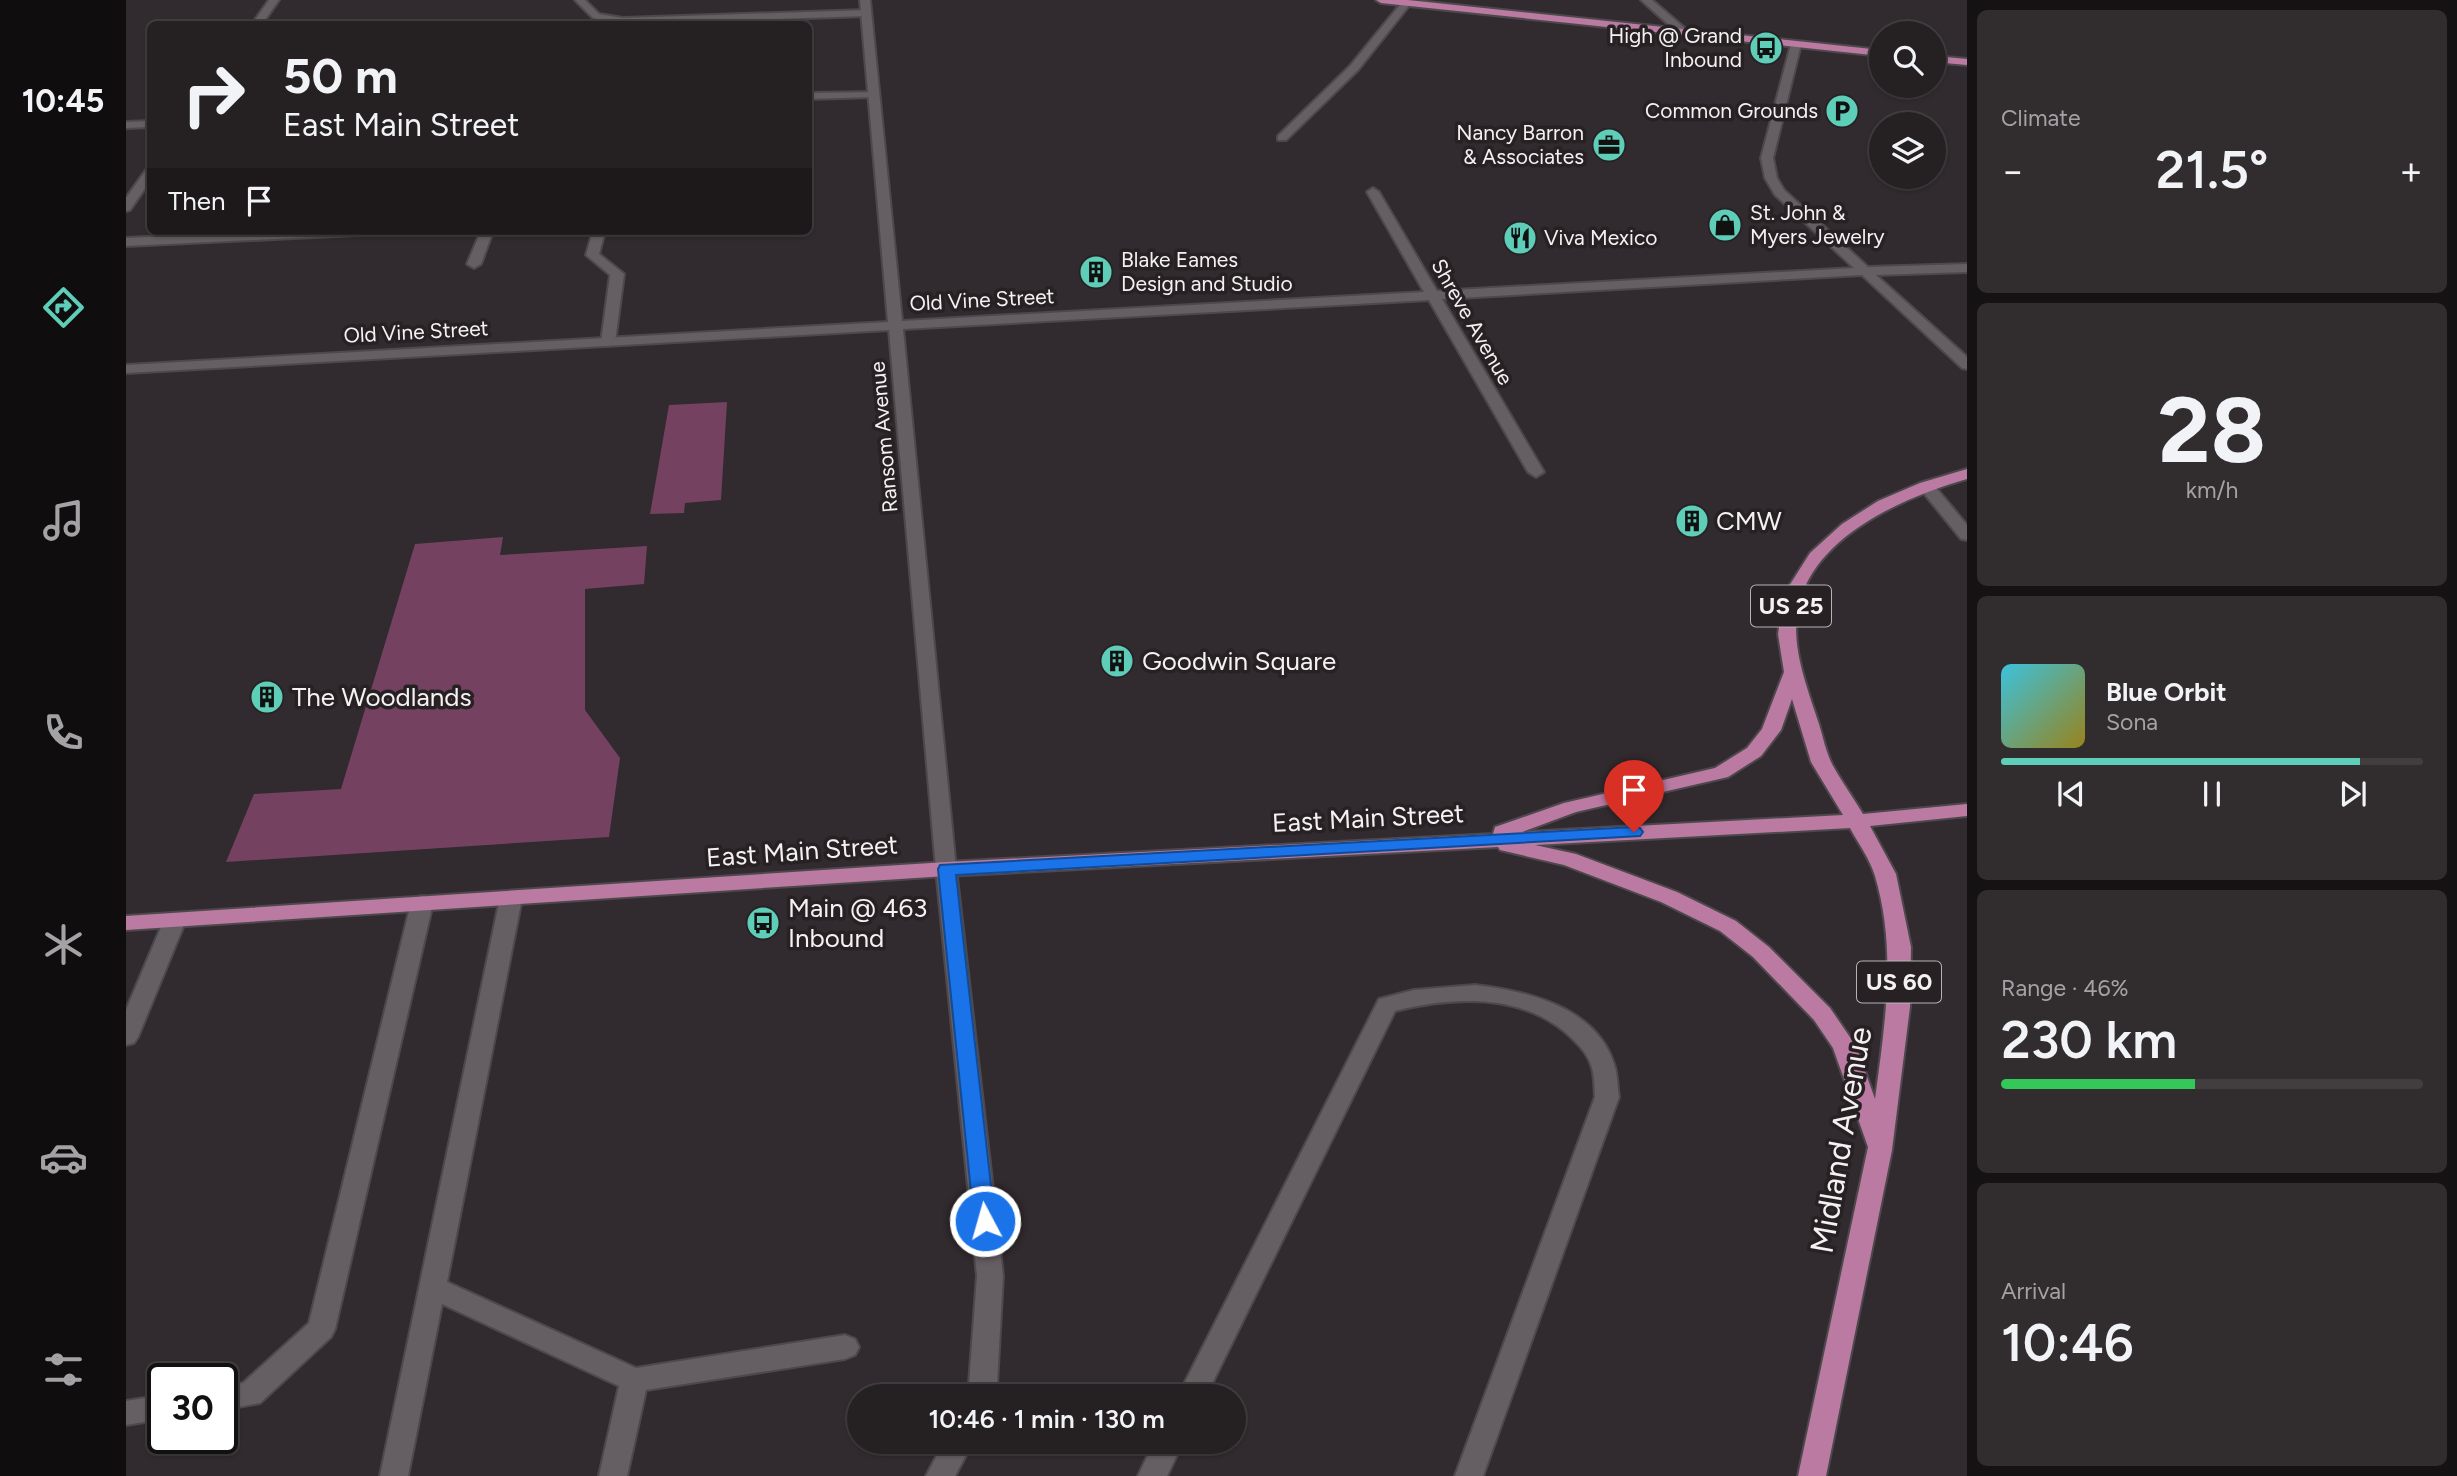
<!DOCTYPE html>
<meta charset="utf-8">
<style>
:root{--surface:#252022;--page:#312d2f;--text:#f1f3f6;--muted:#a3a3a5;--line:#423e40;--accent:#5eceb8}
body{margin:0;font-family:Figtree,sans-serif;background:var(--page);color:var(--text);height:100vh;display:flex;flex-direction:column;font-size:26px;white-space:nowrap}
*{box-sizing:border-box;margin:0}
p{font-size:23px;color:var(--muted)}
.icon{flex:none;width:38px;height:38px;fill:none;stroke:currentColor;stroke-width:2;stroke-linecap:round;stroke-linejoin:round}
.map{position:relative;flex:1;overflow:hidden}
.details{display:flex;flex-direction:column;gap:10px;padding:10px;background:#141213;width:490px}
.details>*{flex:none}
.guide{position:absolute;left:21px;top:21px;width:665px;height:214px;border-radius:10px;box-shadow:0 2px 5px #0004,0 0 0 2px var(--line);background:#252022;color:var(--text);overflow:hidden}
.tools{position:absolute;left:1743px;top:21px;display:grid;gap:14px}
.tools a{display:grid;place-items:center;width:77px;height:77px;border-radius:50%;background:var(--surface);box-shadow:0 2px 5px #0004,0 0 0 2px var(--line);font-size:35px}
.speed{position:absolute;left:21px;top:1363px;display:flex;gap:14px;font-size:35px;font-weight:700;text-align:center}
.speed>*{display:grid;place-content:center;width:91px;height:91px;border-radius:50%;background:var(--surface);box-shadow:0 2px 5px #0004,0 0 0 2px var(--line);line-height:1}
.speed .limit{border:4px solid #111;border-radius:10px;background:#fff;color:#111}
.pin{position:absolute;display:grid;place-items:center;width:60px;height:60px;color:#fff;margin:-72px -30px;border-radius:50% 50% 50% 0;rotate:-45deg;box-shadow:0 0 7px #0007}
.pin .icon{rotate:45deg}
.me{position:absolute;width:77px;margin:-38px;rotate:354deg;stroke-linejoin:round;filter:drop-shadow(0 0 5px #0008)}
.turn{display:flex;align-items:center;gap:24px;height:147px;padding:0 21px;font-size:32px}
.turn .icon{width:91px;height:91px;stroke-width:2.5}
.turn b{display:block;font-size:49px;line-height:60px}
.then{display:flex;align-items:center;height:66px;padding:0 21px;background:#0003;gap:14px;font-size:26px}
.big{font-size:52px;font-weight:600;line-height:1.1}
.details .widget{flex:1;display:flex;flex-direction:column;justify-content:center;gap:10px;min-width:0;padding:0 24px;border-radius:10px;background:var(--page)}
.details .dial{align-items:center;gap:0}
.dial b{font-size:91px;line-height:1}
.song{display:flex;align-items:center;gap:21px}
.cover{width:84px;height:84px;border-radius:10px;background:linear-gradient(135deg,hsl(190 70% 55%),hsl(50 70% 35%))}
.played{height:7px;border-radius:4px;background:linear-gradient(90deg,var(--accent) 85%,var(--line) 85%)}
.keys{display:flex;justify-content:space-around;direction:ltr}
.heat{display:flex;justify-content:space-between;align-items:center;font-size:38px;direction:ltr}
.charge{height:10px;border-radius:5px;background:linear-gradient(90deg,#34c759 46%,var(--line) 0)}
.trip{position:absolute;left:721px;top:1384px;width:399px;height:70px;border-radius:35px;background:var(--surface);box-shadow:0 2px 5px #0004,0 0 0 2px var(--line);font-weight:600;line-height:70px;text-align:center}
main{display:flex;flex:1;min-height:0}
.tabs{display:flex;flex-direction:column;width:126px;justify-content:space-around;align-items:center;background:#0f0d0e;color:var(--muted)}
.tabs .icon{width:49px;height:49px}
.tabs .on{color:var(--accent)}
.tabs b{font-size:32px;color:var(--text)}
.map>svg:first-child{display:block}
</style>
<main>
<nav class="tabs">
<b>10:45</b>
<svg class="icon on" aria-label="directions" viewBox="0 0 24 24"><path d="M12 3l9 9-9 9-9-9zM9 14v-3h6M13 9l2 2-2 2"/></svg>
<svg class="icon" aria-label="music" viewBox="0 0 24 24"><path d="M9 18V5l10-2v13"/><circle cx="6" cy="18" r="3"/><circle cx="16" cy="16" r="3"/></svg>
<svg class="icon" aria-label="phone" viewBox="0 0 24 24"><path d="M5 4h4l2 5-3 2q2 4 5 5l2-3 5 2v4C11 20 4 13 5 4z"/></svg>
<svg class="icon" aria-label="climate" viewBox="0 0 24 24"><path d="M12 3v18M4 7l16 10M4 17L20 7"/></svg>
<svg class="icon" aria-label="car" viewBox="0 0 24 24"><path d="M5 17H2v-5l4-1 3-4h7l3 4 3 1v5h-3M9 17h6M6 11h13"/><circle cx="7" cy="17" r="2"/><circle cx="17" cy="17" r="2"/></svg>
<svg class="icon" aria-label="filters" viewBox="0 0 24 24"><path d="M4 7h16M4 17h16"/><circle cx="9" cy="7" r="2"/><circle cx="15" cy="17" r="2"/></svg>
</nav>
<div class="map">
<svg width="1841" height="1476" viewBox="0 0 1841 1476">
<rect width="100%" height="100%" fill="#312a2e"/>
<g fill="#744161">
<polygon points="601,402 595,500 559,503 558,513 524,514 543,405"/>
<polygon points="377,537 374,555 521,546 518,584 459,589 459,710 494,758 483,837 100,862 128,794 215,789 289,544"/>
</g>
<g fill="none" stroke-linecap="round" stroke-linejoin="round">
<defs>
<g id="service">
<polygon points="449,0 459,0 473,14 497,18 740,10 745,13 740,16 497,24 467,18"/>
<polygon points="751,92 751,96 747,97 682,99 682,93"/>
<polygon points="24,121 24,127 0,128 0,122"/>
<polygon points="151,231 237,231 231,235 0,246 0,238"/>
<polygon points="355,231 367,231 355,264 348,268 341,264"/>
<polygon points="467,231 479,231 473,254 498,274 489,342 482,346 475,342 484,275 460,255"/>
<polygon points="385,891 393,893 396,898 321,1282 510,1368 719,1335 729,1339 733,1347 729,1355 719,1359 520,1390 501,1476 473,1476 493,1386 316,1304 282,1476 254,1476 374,898 377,893"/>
<polygon points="296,896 304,898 307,903 209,1329 205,1337 134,1403 96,1410 96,1386 117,1383 183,1323 285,903 288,898"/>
<polygon points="49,913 57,915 60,920 12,1037 8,1043 0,1045 0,1010 38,920 41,915"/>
<path d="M1349 985C1401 991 1470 1007 1488 1064 1492 1075 1491 1086 1493 1097L1357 1476H1329L1469 1097C1468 1087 1469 1075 1465 1065 1461 1052 1449 1041 1439 1032 1392 993 1325 997 1269 1011L1080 1396H1052L1253 999 1288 990Z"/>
<polygon points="37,1395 37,1419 0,1425 0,1401"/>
<polygon points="1028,1442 1057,1442 1041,1476 1012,1476"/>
</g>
<g id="minor">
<polygon points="734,0 744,0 776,321 1298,292 1241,192 1247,188 1253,192 1311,291 1728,268 1649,195 1639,178 1635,158 1665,44 1670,41 1675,44 1647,158 1651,178 1658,190 1742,267 1841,264 1841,272 1750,275 1841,357 1841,369 1836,368 1736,275 1316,299 1418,472 1410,477 1402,472 1303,300 777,329 830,869 877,1276 871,1384 866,1396 838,1396 843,1384 851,1276 810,869 763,330 0,373 0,365 762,322"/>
<polygon points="1515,0 1526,0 1561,30 1561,34 1553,34"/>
<polygon points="1277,1 1285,3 1232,70 1160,140 1152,140 1152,136 1224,66"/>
<polygon points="1800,481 1806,483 1841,525 1841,540 1835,539 1792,486"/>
<polygon points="818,1442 847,1442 829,1476 800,1476"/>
</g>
<g id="tertiary">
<polygon points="143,0 153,0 136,24 126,24"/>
<polygon points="20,170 24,170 24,181 4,210 0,211 0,198"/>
</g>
<g id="primary">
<polygon points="1250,0 1282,0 1755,50 1755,56 1255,3"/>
<polygon points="1808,56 1841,59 1841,65 1808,62"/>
<path d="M1841 469V479C1782 496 1699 531 1676 594 1660 636 1680 684 1693 724 1697 737 1700 752 1706 764 1715 781 1727 797 1737 814L1841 804V816L1744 826 1770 874 1785 947 1784 1007 1766 1150 1700 1476H1672L1742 1147 1707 1048 1688 1020 1627 957 1594 931 1535 902 1438 865 1374 850 1372 847 820 876 0 930V916L820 862 1367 834 1369 827 1438 803 1589 768 1621 748 1636 729 1658 672 1652 634 1658 594 1684 553 1716 524 1752 501 1794 483ZM1666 699 1685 762 1717 815 1396 832 1450 812 1602 777 1635 756 1655 730ZM1724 828C1732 843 1744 859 1749 876 1771 950 1759 1024 1749 1099L1730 1046 1704 1008 1643 947 1610 921 1551 892 1450 854 1409 845Z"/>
</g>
</defs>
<use href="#service" stroke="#4d484b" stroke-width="4"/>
<use href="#minor" stroke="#4d484b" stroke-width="4"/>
<use href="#tertiary" stroke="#4d484b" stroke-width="4"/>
<use href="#primary" stroke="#4d484b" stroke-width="4"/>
<use href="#service" fill="#655e62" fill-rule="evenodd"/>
<use href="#minor" fill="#655e62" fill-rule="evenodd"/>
<use href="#tertiary" fill="#655e62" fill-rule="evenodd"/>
<use href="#primary" fill="#ba7aa2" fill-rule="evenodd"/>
</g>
<polygon fill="#1a73e8" stroke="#114b97" stroke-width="2" points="1508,827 1514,828 1517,832 1514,836 830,875 869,1221 866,1227 859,1229 851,1227 848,1221 812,869 814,865"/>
<defs>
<symbol id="bus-disc" viewBox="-11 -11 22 22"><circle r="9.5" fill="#5eceb8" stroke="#272124"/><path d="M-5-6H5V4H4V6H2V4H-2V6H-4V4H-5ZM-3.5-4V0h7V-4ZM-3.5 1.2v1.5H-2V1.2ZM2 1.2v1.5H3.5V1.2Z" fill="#111"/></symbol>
<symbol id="parking-disc" viewBox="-11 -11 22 22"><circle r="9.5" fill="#5eceb8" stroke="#272124"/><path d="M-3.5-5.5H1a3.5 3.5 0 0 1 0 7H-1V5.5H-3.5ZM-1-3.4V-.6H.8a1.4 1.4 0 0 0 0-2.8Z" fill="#111"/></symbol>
<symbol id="office-disc" viewBox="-11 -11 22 22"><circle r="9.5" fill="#5eceb8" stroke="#272124"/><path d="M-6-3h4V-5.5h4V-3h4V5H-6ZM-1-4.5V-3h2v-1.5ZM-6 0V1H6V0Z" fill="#111"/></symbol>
<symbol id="shop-disc" viewBox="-11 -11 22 22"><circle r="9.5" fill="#5eceb8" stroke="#272124"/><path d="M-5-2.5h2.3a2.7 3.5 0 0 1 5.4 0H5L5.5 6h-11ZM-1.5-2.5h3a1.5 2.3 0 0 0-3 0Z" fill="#111"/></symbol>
<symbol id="restaurant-disc" viewBox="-11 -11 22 22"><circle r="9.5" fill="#5eceb8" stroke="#272124"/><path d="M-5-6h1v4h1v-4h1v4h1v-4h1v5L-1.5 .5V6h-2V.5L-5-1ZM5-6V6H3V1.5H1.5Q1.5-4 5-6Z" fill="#111"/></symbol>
<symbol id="building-disc" viewBox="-11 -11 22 22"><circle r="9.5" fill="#5eceb8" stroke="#272124"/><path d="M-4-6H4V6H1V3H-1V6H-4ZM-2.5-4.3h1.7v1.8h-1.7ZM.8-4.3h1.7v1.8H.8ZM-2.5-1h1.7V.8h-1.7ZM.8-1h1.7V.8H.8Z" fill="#111"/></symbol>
</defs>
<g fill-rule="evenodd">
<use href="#bus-disc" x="1621" y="29" width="38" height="38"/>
<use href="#parking-disc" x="1697" y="92" width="38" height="38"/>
<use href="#office-disc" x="1464" y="126" width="38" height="38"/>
<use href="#shop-disc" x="1580" y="206" width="38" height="38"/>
<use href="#restaurant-disc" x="1375" y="219" width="38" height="38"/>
<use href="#building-disc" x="951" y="253" width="38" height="38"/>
<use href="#building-disc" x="1547" y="502" width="38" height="38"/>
<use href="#building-disc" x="972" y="642" width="38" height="38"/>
<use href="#building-disc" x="122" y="678" width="38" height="38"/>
<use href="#bus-disc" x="618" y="904" width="38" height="38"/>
</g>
<g text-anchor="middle" stroke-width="7" stroke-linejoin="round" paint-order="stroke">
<g font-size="21" fill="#f5f1f3" stroke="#272124" text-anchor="end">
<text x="1616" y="43">High @ Grand<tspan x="1616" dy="24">Inbound</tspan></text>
<text x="1692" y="118">Common Grounds</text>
<text x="1458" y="140">Nancy Barron<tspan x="1458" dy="24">&amp; Associates</tspan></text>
<text x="1624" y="220" text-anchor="start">St. John &amp;<tspan x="1624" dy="24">Myers Jewelry</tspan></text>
<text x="1418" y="245" text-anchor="start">Viva Mexico</text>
<text x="995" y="267" text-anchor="start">Blake Eames<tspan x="995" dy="24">Design and Studio</tspan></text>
</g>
<g font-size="21" fill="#f5f1f3" stroke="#272124">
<text transform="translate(856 300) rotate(-3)" y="7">Old Vine Street</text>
<text transform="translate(1346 322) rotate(60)" y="7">Shreve Avenue</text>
<text transform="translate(290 332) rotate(-3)" y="7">Old Vine Street</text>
<text transform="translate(758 437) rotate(-95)" y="7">Ransom Avenue</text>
</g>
<g fill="#272124" stroke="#b7b3b5" stroke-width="2">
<rect x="1625" y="585.5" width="80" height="41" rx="5"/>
<rect x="1731" y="961.5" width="84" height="41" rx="5"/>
</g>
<g font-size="24" font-weight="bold" fill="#f5f1f3">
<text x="1665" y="614">US 25</text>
<text x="1773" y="990">US 60</text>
</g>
<g font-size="26" fill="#f5f1f3" stroke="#272124" text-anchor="start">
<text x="1590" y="530">CMW</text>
<text x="1016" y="670">Goodwin Square</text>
<text x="166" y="706">The Woodlands</text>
<text x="662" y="917">Main @ 463<tspan x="662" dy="30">Inbound</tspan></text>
</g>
<g font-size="26" fill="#f5f1f3" stroke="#272124">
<text transform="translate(1242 818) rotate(-3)" y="9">East Main Street</text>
<text transform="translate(676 851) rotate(-4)" y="9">East Main Street</text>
</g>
<g font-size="32" fill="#f5f1f3" stroke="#272124">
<text transform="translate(1715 1140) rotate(-80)" y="11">Midland Avenue</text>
</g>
</g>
</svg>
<div class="tools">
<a><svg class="icon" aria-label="search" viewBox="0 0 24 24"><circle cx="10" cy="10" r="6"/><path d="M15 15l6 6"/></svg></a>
<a><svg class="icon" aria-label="layers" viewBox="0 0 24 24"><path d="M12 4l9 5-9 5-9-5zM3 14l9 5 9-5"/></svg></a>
</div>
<div class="speed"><div class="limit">30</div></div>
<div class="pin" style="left:1508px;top:832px;background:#d93025"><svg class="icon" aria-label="arrive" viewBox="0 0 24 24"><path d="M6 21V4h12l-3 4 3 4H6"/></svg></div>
<svg class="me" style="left:859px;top:1221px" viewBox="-20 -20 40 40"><circle r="17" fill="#1a73e8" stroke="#fff" stroke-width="3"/><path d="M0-11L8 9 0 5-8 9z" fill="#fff"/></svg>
<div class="trip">10:46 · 1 min · 130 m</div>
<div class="guide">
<div class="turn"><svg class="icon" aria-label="right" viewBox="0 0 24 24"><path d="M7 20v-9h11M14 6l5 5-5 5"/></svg><div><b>50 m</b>East Main Street</div></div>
<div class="then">Then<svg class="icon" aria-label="arrive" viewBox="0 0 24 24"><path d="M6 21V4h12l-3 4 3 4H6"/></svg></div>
</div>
</div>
<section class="details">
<div class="widget"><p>Climate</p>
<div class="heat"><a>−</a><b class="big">21.5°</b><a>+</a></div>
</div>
<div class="widget dial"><b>28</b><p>km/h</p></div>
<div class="widget">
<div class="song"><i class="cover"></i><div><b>Blue Orbit</b><p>Sona</p></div></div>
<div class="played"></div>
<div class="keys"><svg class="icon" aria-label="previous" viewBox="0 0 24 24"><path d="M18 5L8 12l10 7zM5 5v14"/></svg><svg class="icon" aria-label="pause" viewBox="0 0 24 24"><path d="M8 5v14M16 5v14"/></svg><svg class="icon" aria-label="next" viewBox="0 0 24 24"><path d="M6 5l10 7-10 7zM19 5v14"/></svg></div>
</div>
<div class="widget"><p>Range · 46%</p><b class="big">230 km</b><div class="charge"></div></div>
<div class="widget"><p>Arrival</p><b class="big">10:46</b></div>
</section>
</main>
